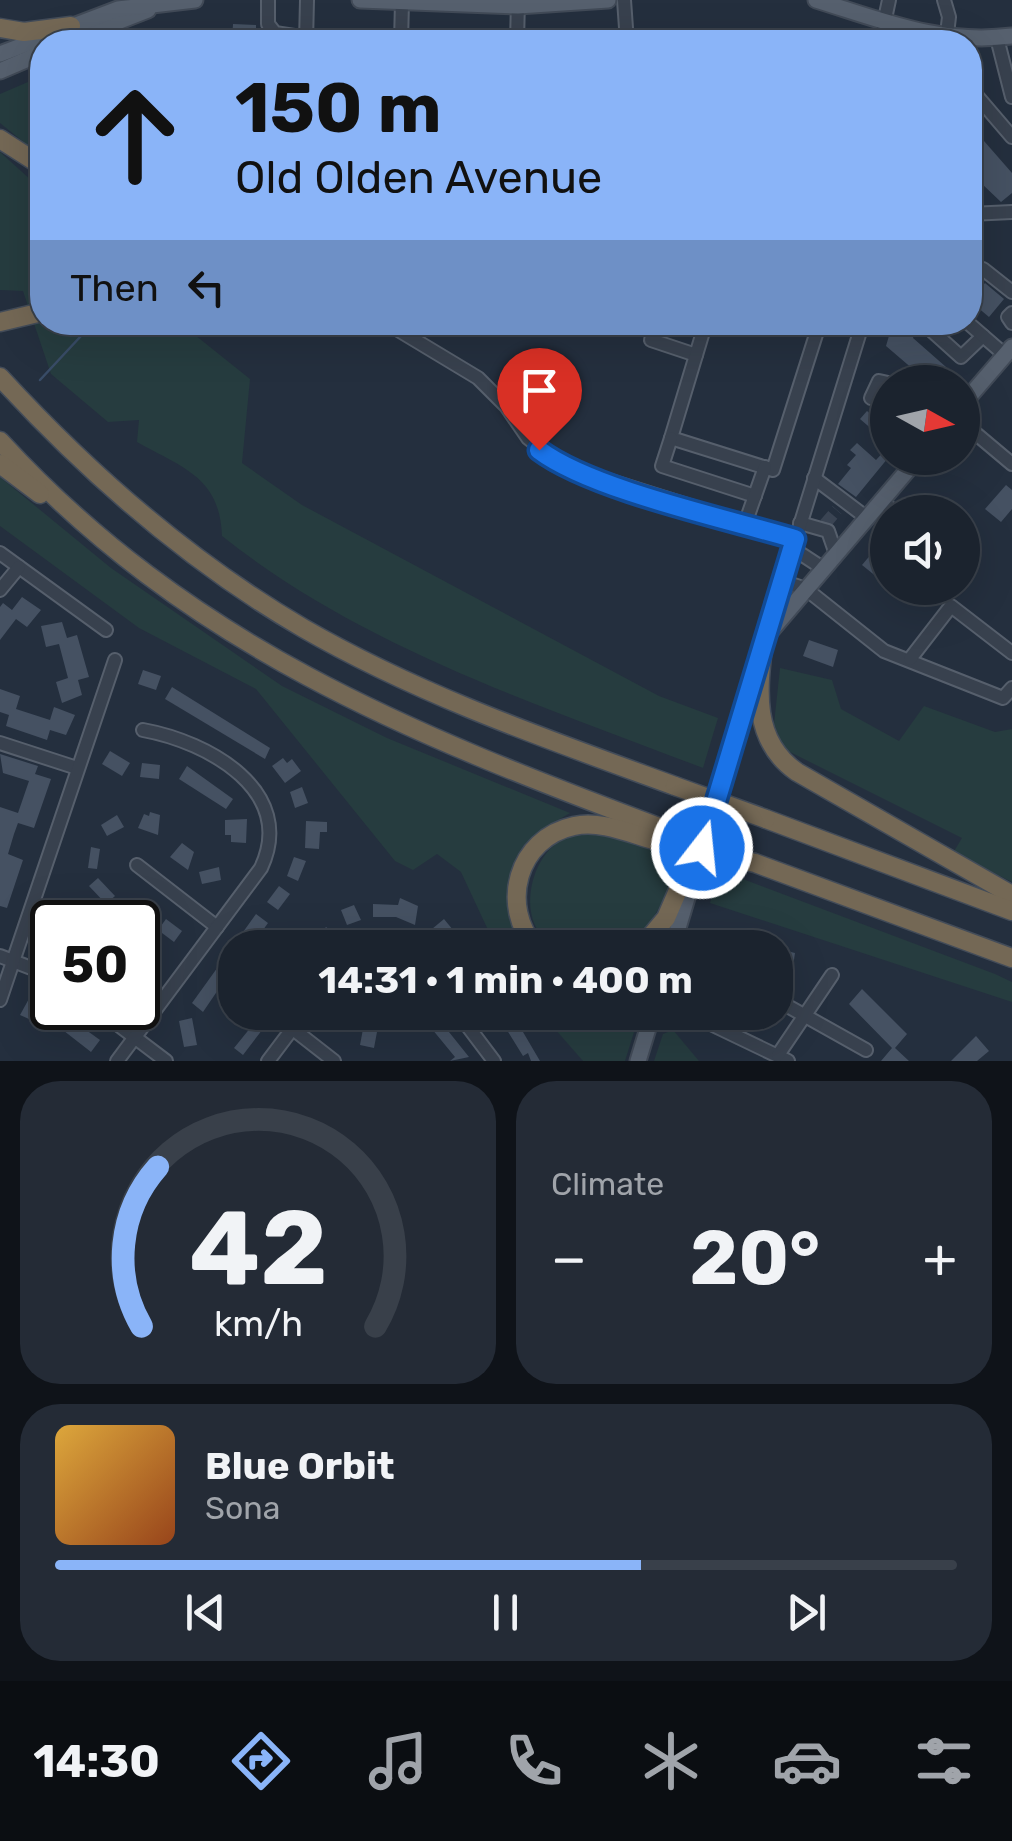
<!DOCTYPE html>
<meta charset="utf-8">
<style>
:root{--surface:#1b232e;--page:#242b36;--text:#f1f3f6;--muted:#a0a4aa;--line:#39404a;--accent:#8ab4f8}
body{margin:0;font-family:Rubik,sans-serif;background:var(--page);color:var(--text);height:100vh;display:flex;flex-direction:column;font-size:38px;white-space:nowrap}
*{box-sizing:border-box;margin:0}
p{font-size:32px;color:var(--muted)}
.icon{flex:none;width:55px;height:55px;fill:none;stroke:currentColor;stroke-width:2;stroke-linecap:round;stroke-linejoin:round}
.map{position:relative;height:1061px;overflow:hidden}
.details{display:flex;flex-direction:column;gap:20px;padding:20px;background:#0f1319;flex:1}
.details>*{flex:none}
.banner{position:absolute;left:30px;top:30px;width:952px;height:305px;border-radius:40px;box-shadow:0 10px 40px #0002,0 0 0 2px var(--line);background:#8ab4f8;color:#111;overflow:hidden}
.needle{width:65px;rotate:98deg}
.tools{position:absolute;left:870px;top:365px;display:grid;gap:20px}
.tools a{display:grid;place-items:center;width:110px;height:110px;border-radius:50%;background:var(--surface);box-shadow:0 10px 40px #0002,0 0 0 2px var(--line);font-size:50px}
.speed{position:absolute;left:30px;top:900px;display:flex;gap:20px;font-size:50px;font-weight:700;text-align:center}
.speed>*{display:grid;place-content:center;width:130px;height:130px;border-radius:50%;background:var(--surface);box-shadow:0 10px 40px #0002,0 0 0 2px var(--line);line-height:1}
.speed .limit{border:5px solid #111;border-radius:15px;background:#fff;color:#111}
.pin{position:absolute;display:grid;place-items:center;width:85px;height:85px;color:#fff;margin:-102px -42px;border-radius:50% 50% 50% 0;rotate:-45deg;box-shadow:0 0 10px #0007}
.pin .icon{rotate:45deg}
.me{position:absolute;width:110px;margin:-55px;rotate:16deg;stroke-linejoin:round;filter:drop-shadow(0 0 8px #0008)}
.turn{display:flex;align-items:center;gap:35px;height:210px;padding:0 40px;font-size:45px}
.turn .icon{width:130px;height:130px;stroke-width:2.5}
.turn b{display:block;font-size:70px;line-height:85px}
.then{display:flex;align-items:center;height:95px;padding:0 40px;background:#0003;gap:20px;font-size:38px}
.big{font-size:75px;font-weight:700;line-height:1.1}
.details .card{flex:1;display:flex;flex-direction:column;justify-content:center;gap:15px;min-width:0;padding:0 35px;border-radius:40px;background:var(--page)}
.details .dial{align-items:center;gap:0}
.dial svg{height:260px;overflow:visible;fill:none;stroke:var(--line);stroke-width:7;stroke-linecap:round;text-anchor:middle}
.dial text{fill:var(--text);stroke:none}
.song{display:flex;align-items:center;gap:30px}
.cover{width:120px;height:120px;border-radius:15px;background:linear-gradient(135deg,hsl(40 70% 55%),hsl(20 70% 35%))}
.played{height:10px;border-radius:5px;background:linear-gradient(90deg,var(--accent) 65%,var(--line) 65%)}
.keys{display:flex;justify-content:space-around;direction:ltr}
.heat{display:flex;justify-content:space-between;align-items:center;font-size:55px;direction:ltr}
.details .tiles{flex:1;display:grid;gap:20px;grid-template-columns:1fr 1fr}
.card:last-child{grid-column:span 2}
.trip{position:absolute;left:218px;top:930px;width:575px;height:100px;border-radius:40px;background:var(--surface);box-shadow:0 10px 40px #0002,0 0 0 2px var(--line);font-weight:700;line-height:100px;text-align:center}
.menu{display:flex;height:160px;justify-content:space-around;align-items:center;background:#0b0e12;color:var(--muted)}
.menu .icon{width:70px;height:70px}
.menu .selected{color:var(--accent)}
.menu b{font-size:45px;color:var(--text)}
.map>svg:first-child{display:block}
</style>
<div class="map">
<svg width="1012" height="1061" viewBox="0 0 1012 1061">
<rect width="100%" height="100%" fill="#242f3e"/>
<g fill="#263c3f">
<polygon points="42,76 42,157 0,123 0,94"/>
<path d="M0 152 42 190V322L180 323 250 379 242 463 302 505 659 696 718 718 703 768C539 705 361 647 222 536 220 477 183 468 137 442L139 420 108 422 51 374 23 291 0 290Z"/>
<path d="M0 477 111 568 282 686 387 738 570 813C557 821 541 829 529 840 501 865 511 917 522 947H496L461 872 437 854 413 870 395 861 256 689 139 628 0 526Z"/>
<polygon points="780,668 832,680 841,709 899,741 924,706 995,732 1012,729 1012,882 953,853 962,838 784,749 774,724"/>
<path d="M596 833 647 846 683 864 640 942C617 950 562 957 543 937 518 911 532 852 566 838 575 835 587 835 596 833Z"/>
<polygon points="719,870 995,974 1012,982 1012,1002 710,903"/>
<polygon points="541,1013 640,1013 625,1061 583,1061"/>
<polygon points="673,1030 699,1061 700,1061 654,1061 663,1034"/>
</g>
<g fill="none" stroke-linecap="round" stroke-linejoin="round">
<g stroke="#394c67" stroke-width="2.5">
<polyline points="123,33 124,42"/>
<polyline points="40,380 94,322"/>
</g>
</g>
<g fill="#455162">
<polygon points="233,24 256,25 256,42 232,42"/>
<polygon points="970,125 1012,173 1012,193 1001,202 981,183 970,193"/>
<polygon points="985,283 1004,299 989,317 970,301"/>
<polygon points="893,322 918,322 913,338 954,374 946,382 928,382 886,346"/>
<polygon points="888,403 888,443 860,419 867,411 875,418"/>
<polygon points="857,443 876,460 888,447 888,458 856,497 838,484 851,468 847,465 856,455 850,450"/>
<polygon points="1006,485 1012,490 1012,509 1001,522 985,509"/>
<polygon points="888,534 888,586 862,565"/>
<polygon points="22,597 41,610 27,627 16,619 0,640 0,607 3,603 12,610"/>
<polygon points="62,622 67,638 77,635 89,677 78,680 82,695 62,703 56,682 68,678 59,644 46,647 41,626"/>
<polygon points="809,640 838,650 833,667 803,656"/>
<polygon points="143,670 161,676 156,690 138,684"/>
<polygon points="172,687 270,748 265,759 165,699"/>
<polygon points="0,689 20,696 16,709 50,720 54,707 75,715 66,735 50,730 47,740 6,726 9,715 0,712"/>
<polygon points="110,751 130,763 122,776 102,764"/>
<polygon points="0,754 38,766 35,774 51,779 34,828 18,823 14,834 8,854 23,860 7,908 0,906 0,807 18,813 29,781 3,773"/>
<polygon points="283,758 287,763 292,759 301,771 285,783 272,766"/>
<polygon points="142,763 160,765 159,779 140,777"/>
<polygon points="187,766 233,799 226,809 179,779"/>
<polygon points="302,787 308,803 295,808 290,792"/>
<polygon points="150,812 160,815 158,835 138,828 144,814 149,816"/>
<polygon points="117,815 124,827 107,836 101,825"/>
<polygon points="247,819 246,843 231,842 231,835 225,835 225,820"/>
<polygon points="306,821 327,822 327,832 320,832 319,849 305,848"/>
<polygon points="182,843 194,852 188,870 170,857"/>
<polygon points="91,847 100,849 97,869 88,868"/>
<polygon points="294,857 306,861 298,881 287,876"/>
<polygon points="219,867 221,880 202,884 199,872"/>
<polygon points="98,878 115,896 106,904 89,886"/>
<polygon points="279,886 290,894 278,910 267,902"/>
<polygon points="400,898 418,906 415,925 396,917 373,917 373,904 398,905"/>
<circle cx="133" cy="909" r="11"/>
<polygon points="354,905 361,920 347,925 341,910"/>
<polygon points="256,914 268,923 250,948 235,948 235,965 203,1012 192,1003"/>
<polygon points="166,919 182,931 174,942 158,930"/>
<polygon points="444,919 453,930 435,945 426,934"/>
<polygon points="326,927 335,934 326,947 319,947 313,943"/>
<polygon points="775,948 795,953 792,973 775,968"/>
<polygon points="862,989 907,1034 895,1048 909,1061 881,1061 892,1048 849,1004"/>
<polygon points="31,995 44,1002 37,1016 32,1014 29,1019 20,1015"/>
<polygon points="57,1009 100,1040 91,1052 50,1020"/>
<polygon points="253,1012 269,1021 243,1055 234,1048 251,1027 245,1023"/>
<polygon points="418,1012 433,1012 469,1057 450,1061 455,1057"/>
<polygon points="510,1013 523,1032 540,1061 531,1061 528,1053 523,1056 500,1019"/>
<polygon points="192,1018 197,1045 184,1047 179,1021"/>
<polygon points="363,1029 377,1032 374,1048 360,1045"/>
<polygon points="976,1036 989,1051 977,1061 951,1061"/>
</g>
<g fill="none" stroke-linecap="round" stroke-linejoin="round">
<polyline stroke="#3a4453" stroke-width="12" stroke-dasharray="12 6" stroke-linecap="butt" points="825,524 837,510"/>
<defs>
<g id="minor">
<polyline points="268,0 268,24 275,33 307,38"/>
<polyline points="624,0 627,42"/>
<polyline points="944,0 949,17 946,42"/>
<polyline points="997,38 1012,97"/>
<polyline points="306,42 307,0"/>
<polyline points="401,42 402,2"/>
<polyline points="517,42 518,0"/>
<polyline points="880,42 889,0"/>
<polyline points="970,88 1012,137"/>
<polyline points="970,214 1012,212"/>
<polyline points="970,286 983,269 1012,292"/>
<polyline points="1012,313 1008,317 1012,323"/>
<polyline points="385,322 478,378 506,406 528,438 563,466 795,539"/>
<polyline points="657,322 651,340 696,355"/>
<polyline points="706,322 671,438 773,470 820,322"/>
<polyline points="933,322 931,330 961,357 983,336"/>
<polyline points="967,322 1005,355"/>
<polyline points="871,398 879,381 888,383"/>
<polyline points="962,422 1012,464"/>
<polyline points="671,438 662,466 755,496"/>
<polyline points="814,478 867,518"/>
<polyline points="881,501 895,512"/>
<polyline points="800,523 828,531 836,554"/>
<polyline points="745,524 765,467"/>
<polyline points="792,548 824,569"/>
<polyline points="0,553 106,630"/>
<polyline points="782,581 806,589 884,651 1003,698 1012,688"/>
<polyline points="0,590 19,567"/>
<polyline points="767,632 863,322"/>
<polyline points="910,659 951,606 1012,653"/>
<polyline points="0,743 77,768"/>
<polyline points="137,865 217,927"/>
<polyline points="366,948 390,948"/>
<polyline points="0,956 52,976"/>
<polyline points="775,999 866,1050"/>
<polyline points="0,1000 115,660"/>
<polyline points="96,1008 166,1061"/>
<polyline points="457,1012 494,1061"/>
<polyline points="686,1012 788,1061"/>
<polyline points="293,1029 334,1061"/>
<polyline points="778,1055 832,975"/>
<path d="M117 1061 261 868C297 791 209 742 143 730"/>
<polyline points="268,1061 305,1012"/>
</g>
<g id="major">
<polyline points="360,0 518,6 608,0"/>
<path d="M816 0C884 21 940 45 1012 36"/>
<polyline points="66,42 148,10"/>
<polyline points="0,54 118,9 195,0"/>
<polyline points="0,71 42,53"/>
<polyline points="962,405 1012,347"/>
<polyline points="713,810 764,639 918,458"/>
<polyline points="672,948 698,861"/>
<polyline points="638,1061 653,1012"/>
</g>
<g id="highway">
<polyline points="0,28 24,32 71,26"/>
<polyline points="0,139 42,166"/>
<polyline points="0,322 42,312"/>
<path d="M0 377C90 475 188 561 303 628 419 695 549 740 675 786"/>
<path d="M0 441C188 646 411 734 664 829"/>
<polyline points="0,464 40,494"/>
<path d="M764 639C758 688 751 740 797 772L1012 895"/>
<polyline points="766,819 1012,911"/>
<polyline points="755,863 1012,958"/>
<path d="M536 948C499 906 517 838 574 826 601 820 631 834 657 841"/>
<polyline points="641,948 666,918 711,814"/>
</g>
</defs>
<use href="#minor" stroke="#565f6c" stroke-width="16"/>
<use href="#major" stroke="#414a57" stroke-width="19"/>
<use href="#highway" stroke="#434c59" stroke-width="21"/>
<use href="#minor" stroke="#38414e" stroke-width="12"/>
<use href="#major" stroke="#56606e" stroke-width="15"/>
<use href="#highway" stroke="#746855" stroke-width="18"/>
<defs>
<g id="highway-bridge">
<polyline points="675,786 766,819"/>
<polyline points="664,829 706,844"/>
<polyline points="657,841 755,863"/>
</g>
</defs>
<use href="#highway-bridge" stroke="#434c59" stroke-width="21" stroke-linecap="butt"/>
<use href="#highway-bridge" stroke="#746855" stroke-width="18"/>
</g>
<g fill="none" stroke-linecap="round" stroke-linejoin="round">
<defs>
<path id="route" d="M539 450C592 490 728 519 795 539L702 848"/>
</defs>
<use href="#route" stroke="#114b97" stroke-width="25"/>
<use href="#route" stroke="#1a73e8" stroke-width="18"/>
</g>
</svg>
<div class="tools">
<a><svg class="needle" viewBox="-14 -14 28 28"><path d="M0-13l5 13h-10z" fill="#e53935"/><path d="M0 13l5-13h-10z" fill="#a0a4aa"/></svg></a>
<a><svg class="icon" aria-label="sound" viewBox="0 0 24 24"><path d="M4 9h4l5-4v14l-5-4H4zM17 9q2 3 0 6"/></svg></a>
</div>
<div class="speed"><div class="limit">50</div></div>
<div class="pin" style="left:539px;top:450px;background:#d93025"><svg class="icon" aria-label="arrive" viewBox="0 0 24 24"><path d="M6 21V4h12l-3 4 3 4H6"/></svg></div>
<svg class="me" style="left:702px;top:848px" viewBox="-20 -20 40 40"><circle r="17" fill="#1a73e8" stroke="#fff" stroke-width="3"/><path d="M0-11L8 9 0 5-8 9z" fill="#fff"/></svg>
<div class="trip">14:31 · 1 min · 400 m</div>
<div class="banner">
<div class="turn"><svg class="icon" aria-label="ahead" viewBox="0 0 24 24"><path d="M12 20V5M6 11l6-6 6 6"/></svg><div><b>150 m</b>Old Olden Avenue</div></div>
<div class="then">Then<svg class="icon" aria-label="left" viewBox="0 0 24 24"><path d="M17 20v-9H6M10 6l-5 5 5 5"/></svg></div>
</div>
</div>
<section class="details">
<div class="tiles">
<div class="card dial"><svg viewBox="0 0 100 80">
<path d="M14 69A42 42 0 1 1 86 69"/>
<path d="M14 69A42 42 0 0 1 19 20" stroke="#8ab4f8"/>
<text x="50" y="56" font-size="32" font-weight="700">42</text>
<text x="50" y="72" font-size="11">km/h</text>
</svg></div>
<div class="card"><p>Climate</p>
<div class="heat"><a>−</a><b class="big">20°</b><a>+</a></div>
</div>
<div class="card">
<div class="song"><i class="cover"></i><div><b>Blue Orbit</b><p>Sona</p></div></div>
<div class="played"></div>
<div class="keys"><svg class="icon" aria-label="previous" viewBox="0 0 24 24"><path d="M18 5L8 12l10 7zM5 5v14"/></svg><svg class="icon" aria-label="pause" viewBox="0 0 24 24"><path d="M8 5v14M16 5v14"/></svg><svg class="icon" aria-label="next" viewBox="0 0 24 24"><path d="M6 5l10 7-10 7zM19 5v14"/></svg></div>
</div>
</div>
</section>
<nav class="menu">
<b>14:30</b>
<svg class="icon selected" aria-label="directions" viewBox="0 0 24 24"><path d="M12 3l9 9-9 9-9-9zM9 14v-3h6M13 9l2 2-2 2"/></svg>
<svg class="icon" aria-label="music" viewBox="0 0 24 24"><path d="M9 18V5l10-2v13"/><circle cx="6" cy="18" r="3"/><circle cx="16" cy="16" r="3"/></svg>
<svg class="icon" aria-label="phone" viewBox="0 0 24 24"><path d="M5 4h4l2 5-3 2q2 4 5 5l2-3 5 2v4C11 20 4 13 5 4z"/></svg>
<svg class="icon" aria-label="climate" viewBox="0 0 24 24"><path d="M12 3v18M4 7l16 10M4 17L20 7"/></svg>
<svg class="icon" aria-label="car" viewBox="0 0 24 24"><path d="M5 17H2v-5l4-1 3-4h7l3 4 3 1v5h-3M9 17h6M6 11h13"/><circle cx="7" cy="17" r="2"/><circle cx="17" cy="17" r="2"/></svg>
<svg class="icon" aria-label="filters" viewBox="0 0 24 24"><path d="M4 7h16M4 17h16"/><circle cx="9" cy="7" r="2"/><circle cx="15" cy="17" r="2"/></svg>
</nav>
